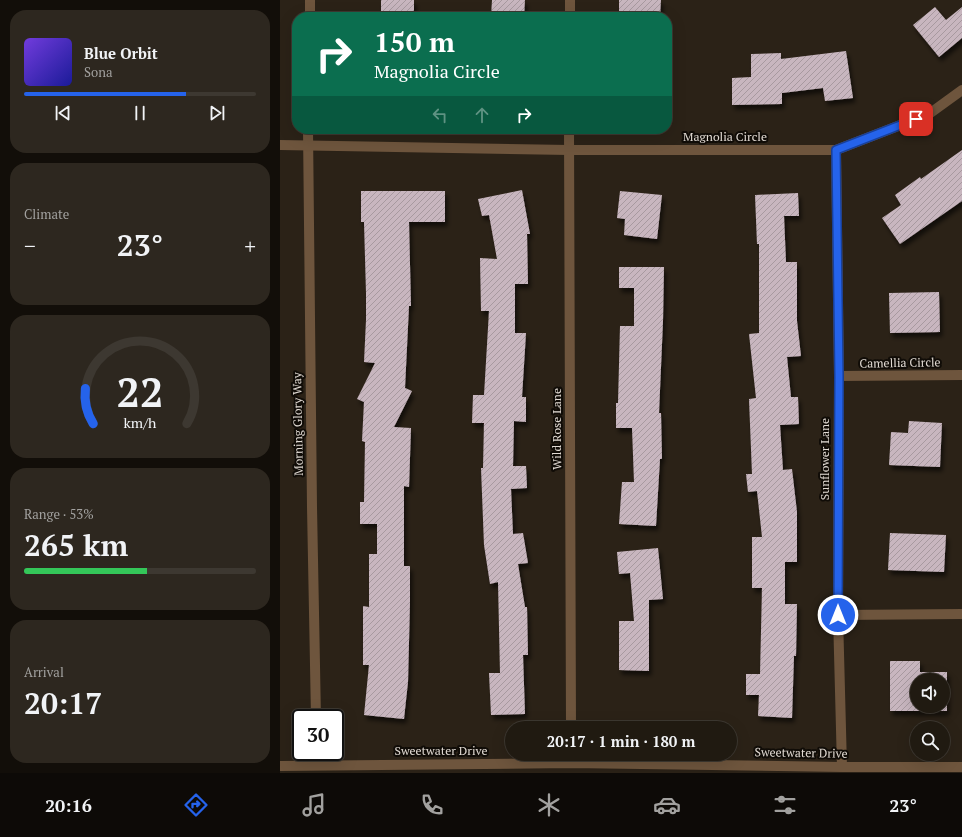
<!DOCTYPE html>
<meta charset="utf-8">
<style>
:root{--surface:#201a11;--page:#2d271f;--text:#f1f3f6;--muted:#a2a19f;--line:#3d3831;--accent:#2563eb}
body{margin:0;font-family:"PT Serif",serif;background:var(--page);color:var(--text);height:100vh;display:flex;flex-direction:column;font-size:15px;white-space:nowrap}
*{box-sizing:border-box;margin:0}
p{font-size:13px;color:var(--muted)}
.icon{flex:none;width:22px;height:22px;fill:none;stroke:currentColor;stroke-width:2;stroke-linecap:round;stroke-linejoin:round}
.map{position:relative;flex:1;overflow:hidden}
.side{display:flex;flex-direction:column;gap:10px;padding:10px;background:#120e09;width:280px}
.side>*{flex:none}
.guide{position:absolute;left:12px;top:12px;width:380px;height:122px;border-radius:16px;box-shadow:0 4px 16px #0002,0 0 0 1px var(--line);background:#0b6e4f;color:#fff;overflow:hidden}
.controls{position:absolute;left:630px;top:673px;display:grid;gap:8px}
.controls a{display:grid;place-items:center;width:40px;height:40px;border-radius:50%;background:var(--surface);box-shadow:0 4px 16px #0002,0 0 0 1px var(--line);font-size:20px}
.speed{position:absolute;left:12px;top:709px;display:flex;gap:8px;font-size:20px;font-weight:700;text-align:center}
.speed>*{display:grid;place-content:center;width:52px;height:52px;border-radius:50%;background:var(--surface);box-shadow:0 4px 16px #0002,0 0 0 1px var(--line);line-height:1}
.speed .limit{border:2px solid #111;border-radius:6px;background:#fff;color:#111}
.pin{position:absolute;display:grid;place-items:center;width:34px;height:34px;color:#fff;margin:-17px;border-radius:8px;box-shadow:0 2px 6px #0006}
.me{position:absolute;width:44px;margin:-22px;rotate:0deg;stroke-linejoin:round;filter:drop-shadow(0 0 3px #0008)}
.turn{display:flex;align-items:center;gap:14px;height:84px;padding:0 16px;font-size:18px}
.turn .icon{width:52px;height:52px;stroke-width:2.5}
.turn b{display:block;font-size:28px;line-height:34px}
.lanes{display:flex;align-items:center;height:38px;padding:0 16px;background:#0003;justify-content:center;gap:20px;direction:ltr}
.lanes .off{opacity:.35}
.big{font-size:30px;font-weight:700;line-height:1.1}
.side .widget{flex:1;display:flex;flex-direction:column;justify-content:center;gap:6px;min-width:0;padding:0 14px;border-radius:16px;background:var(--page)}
.side .dial{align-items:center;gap:0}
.dial svg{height:104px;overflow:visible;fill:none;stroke:var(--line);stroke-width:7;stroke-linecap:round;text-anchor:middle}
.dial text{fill:var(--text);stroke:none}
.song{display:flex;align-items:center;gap:12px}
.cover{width:48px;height:48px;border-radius:6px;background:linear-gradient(135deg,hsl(260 70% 55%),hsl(240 70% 35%))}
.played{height:4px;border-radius:2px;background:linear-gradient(90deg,var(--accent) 70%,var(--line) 70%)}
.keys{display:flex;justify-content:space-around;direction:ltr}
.heat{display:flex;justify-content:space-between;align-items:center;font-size:22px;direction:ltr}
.charge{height:6px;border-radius:3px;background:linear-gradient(90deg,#34c759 53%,var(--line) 0)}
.trip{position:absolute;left:225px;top:721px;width:232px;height:40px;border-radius:20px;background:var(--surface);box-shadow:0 4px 16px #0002,0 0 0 1px var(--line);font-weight:700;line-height:40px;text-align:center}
.tabs{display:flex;height:64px;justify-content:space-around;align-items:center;background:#0d0a07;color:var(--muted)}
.tabs .icon{width:28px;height:28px}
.tabs .selected{color:var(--accent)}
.tabs b{font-size:18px;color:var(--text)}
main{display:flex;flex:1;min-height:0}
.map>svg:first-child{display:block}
</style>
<main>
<section class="side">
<div class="widget">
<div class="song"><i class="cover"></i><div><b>Blue Orbit</b><p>Sona</p></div></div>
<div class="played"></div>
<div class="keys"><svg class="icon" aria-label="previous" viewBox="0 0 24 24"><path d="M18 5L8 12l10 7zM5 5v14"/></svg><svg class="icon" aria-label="pause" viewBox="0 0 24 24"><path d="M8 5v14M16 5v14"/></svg><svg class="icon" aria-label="next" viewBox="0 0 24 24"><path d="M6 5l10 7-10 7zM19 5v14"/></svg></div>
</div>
<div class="widget"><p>Climate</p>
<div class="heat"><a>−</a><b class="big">23°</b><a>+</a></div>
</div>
<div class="widget dial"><svg viewBox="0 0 100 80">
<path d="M14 69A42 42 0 1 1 86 69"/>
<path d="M14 69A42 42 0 0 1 8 42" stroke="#2563eb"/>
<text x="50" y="56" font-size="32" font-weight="700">22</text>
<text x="50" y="72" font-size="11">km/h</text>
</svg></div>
<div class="widget"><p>Range · 53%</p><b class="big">265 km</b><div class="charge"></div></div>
<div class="widget"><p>Arrival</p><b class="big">20:17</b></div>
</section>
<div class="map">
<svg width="682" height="773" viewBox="0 0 682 773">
<defs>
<pattern id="building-hatch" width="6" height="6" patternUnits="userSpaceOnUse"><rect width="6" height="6" fill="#c8b6bf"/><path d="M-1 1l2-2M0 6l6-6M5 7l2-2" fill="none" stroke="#a7999f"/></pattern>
<filter id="shadow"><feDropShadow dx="2.5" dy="4.5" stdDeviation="2" flood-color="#0009"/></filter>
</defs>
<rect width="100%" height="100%" fill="#2b2217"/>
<g fill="url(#building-hatch)" fill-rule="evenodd" filter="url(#shadow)">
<rect x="101" y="0" width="33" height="17"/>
<polygon points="212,0 245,0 244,17 211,17"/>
<polygon points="339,0 381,0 380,17 339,17"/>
<polygon points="655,7 666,20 682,7 682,38 659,57 633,25"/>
<polygon points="566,51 573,98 545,101 543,88 502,93 502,104 452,105 452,78 471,77 471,54 501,53 501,59"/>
<polygon points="682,150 682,201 620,244 602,218 621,205 615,195 640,177 641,179"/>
<polygon points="242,190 250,234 247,234 248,284 235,284 235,333 246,333 242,397 246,397 246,422 234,421 233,466 246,466 247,488 231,489 233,534 243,533 248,563 238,564 245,607 247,607 248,655 243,655 245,714 211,715 209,673 220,673 218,582 210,584 204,545 201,468 203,468 204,423 192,423 193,395 204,395 209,311 201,311 200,258 217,259 209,215 202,216 198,199"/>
<polygon points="81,191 165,191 165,222 129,222 131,306 129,306 125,388 132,391 114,427 131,428 129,487 124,486 124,566 130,566 130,602 128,682 124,719 84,715 89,665 83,665 83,606 89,607 89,554 97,554 97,524 80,524 80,502 84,502 85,442 82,441 84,402 77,399 95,363 84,362 86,320 86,293 84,222 81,222"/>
<polygon points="340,191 382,195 377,239 344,235 345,219 337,218"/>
<polygon points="518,193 519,216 504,216 506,262 517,262 517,321 521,356 507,357 511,397 518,397 519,424 500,425 503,470 512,469 517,512 517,562 505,562 505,604 517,604 516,656 514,656 512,718 478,716 479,695 466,695 466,674 480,674 482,588 472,588 472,537 482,537 477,491 468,492 466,474 472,474 469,399 476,398 469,334 479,333 479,244 477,244 475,195"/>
<polygon points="339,267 384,267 383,321 379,413 381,413 382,459 380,459 376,526 339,524 342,482 354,482 352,428 336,428 336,403 338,403 340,326 354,326 354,288 339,288"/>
<polygon points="659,292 660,332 610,333 609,293"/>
<polygon points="629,421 662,423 660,467 609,465 611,432 628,433"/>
<polygon points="610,533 666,535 664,572 608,570"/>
<polygon points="378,548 383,599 369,600 369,671 339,670 339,621 354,621 350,573 339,574 337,552"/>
<path d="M610 661H640V672H667V711H610ZM637 680H663V706H637Z"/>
</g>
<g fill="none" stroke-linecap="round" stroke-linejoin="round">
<g stroke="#6e553d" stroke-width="10">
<polyline points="30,17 30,0"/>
<polyline points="290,17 290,0"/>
<polyline points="28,129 32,507 36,718"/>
<polyline points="289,129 291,728"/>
<polyline points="0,145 289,150 556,150 649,114 682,90"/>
<polyline points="556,150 559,376 558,615 562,767"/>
<polyline points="559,376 682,375"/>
<polyline points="558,615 682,614"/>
<polyline points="37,752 38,765"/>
<polyline points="0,766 291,763 562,767 682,767"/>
</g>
</g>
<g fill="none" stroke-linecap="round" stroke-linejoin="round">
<defs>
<polyline id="route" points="558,615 559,376 556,150 636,119"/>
</defs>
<use href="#route" stroke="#184099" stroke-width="10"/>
<use href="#route" stroke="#2563eb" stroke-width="7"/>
</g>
<g text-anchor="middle" stroke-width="4" stroke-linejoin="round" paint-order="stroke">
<g font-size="12" fill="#e1dad3" stroke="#100c07">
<text x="445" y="141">Magnolia Circle</text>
<text transform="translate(620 363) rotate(-1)" y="4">Camellia Circle</text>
<text transform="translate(18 424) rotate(-91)" y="4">Morning Glory Way</text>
<text transform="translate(277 429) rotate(-90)" y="4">Wild Rose Lane</text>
<text transform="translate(545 459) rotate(-90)" y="4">Sunflower Lane</text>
<text x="161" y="755">Sweetwater Drive</text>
<text transform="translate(521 753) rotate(1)" y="4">Sweetwater Drive</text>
</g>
</g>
</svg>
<div class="controls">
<a><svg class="icon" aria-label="sound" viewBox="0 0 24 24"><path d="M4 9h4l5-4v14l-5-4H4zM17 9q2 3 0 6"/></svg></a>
<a><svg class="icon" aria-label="search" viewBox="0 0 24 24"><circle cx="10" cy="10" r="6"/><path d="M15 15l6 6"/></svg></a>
</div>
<div class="speed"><div class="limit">30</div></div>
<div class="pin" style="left:636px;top:119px;background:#d93025"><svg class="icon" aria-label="arrive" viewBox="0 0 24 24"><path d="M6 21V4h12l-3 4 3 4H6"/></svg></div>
<svg class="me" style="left:558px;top:615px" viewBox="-20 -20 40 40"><circle r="17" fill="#2563eb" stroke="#fff" stroke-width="3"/><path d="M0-11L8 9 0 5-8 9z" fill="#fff"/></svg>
<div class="trip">20:17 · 1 min · 180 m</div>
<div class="guide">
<div class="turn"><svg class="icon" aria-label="right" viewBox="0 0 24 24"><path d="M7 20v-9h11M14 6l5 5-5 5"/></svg><div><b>150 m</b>Magnolia Circle</div></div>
<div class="lanes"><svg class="icon off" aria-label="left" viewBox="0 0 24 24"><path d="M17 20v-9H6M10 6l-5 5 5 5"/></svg><svg class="icon off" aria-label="ahead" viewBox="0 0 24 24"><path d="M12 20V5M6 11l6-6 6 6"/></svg><svg class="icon" aria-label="right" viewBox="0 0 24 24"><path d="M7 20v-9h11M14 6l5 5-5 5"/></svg></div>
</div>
</div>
</main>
<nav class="tabs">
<b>20:16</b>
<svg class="icon selected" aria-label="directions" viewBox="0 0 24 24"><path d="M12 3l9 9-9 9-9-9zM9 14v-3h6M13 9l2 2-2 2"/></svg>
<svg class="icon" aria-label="music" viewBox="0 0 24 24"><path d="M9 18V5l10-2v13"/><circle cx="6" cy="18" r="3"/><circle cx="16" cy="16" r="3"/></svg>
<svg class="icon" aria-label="phone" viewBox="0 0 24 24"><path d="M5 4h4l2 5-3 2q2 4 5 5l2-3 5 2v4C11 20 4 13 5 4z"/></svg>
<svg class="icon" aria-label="climate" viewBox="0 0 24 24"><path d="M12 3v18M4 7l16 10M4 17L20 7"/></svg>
<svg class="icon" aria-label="car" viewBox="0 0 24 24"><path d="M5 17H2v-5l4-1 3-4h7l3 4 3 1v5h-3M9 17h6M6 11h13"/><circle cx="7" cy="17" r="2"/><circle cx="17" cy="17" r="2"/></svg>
<svg class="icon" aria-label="filters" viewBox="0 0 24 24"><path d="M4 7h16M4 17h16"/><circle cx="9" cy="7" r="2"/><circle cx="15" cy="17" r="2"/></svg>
<b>23°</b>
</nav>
